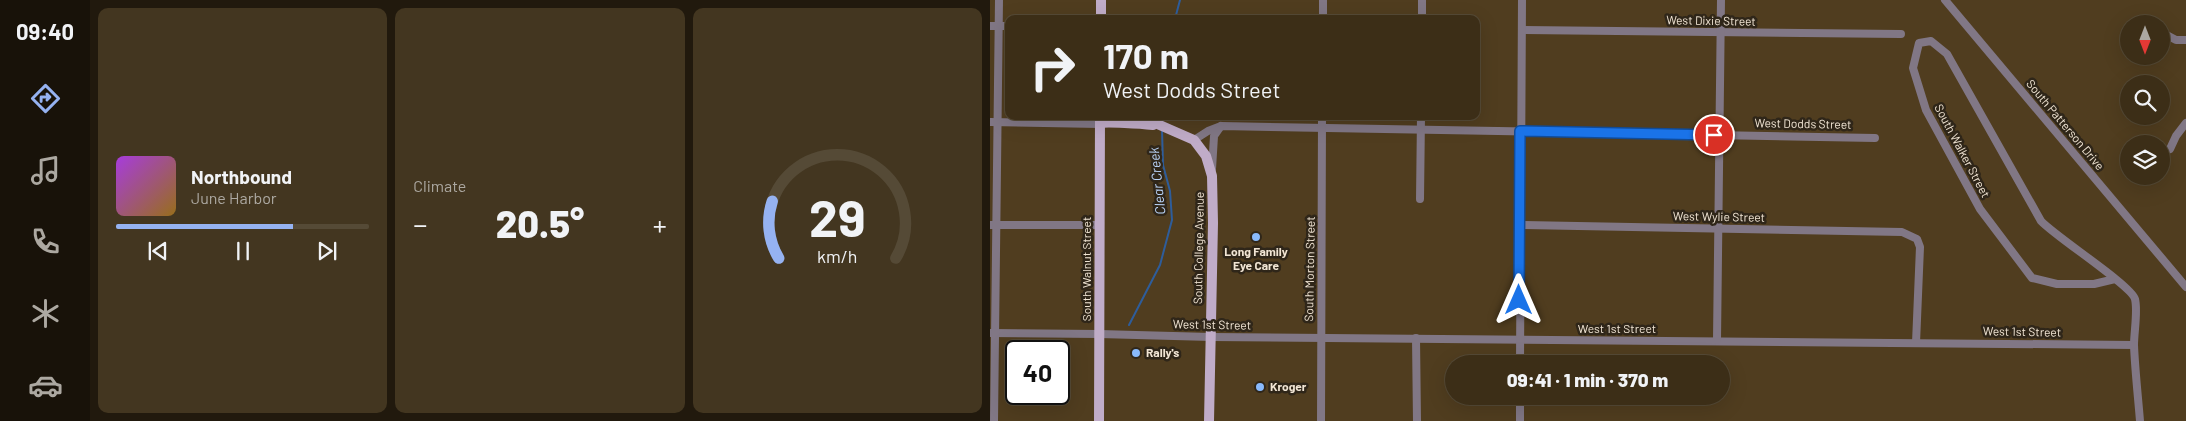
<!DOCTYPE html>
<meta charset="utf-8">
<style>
:root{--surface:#3c2e17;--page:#433620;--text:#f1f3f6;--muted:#aca8a1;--line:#554a36;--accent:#95b2f1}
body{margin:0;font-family:Barlow,sans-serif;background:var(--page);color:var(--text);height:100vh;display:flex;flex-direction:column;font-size:19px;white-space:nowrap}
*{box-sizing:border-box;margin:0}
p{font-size:16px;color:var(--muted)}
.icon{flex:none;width:28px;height:28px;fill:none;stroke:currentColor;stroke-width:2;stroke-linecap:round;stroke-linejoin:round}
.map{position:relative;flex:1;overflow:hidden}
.panel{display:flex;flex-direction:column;gap:8px;padding:8px;background:#21190d;width:900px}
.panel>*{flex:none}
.banner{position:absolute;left:15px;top:15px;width:475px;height:105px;border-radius:10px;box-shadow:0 5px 20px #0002,0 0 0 1px var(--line);background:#3c2e17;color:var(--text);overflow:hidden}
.needle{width:32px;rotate:180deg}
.tools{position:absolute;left:1130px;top:15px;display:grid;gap:10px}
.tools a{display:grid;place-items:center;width:50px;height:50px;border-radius:50%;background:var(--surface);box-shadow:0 5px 20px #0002,0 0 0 1px var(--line);font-size:25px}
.speed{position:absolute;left:15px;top:340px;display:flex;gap:10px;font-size:25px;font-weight:700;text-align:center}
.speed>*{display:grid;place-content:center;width:65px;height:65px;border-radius:50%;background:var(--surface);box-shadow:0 5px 20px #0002,0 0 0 1px var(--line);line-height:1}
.speed .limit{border:2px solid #111;border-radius:8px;background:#fff;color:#111}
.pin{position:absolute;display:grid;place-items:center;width:42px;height:42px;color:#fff;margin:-21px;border:2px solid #fff;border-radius:50%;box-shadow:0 1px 5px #0007}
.me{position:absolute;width:55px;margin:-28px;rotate:0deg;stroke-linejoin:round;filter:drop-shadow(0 0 4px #0008)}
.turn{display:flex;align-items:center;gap:18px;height:105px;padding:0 15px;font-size:22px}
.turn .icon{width:65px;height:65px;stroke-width:2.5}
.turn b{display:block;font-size:35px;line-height:42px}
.big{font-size:38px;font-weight:800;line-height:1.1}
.panel .card{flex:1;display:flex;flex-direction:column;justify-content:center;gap:8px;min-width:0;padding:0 18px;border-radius:10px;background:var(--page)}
.panel .dial{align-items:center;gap:0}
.dial svg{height:130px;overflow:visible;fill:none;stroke:var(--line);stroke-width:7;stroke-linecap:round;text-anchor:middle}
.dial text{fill:var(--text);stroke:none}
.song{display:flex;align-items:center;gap:15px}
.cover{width:60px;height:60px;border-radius:8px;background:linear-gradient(135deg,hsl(280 70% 55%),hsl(40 70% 35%))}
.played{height:5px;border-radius:2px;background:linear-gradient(90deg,var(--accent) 70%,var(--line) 70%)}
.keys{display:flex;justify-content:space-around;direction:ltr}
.heat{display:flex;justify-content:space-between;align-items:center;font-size:28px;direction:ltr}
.panel .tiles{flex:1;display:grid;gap:8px;grid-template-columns:repeat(3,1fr)}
.trip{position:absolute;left:455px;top:355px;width:285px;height:50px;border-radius:25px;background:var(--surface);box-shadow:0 5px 20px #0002,0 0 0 1px var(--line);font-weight:800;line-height:50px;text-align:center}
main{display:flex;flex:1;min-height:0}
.tabs{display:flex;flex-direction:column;width:90px;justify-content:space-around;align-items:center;background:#181209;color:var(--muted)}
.tabs .icon{width:35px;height:35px}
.tabs .on{color:var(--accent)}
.tabs b{font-size:22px;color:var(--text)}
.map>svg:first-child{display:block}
</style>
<main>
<nav class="tabs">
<b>09:40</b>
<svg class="icon on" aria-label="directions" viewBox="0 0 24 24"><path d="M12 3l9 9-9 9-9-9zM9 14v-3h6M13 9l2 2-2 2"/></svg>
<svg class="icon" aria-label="music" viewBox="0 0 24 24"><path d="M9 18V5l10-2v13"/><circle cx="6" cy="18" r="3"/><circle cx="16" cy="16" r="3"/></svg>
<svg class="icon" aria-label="phone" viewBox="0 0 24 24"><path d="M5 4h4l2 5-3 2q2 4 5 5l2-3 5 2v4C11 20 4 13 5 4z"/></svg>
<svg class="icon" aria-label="climate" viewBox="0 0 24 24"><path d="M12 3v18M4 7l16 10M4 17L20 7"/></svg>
<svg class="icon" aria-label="car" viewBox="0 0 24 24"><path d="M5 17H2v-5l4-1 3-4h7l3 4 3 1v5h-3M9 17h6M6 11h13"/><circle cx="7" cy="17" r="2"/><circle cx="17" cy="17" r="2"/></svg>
</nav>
<section class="panel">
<div class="tiles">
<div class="card">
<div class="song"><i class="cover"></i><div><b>Northbound</b><p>June Harbor</p></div></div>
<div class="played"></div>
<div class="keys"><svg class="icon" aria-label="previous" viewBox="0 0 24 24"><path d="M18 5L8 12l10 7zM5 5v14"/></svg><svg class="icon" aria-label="pause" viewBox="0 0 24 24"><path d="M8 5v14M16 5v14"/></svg><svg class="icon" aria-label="next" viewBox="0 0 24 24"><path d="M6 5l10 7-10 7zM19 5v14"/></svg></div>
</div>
<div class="card"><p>Climate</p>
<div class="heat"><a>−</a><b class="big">20.5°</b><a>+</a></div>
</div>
<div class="card dial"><svg viewBox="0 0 100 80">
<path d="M14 69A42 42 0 1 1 86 69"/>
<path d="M14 69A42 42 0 0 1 10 34" stroke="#95b2f1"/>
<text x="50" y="56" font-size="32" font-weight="700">29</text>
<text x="50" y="72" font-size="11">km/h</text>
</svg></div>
</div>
</section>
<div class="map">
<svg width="1196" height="421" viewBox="0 0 1196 421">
<rect width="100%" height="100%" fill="#503d1f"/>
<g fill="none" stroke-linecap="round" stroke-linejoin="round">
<g stroke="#2e5d9b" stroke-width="2">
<polyline points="185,19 190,0"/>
<polyline points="172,123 173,116"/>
<polyline points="139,325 170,265 182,220 180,191 173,165 172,130"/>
</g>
<g stroke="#817785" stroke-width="8">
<polyline points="955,0 1196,287"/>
<polyline points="333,19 333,0"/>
<polyline points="432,19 432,0"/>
<polyline points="1165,22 1166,24"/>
<polyline points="0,26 19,26"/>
<polyline points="532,30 911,34"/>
<polyline points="1171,32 1186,40 1196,40"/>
<polyline points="0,122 110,124"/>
<polyline points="204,140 218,131 231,126 885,138"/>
<polyline points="1180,149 1186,136 1196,123"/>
<polyline points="222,169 224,136 231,126"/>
<polyline points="430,199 431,116"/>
<polyline points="0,225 110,225"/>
<polyline points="530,225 912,232 927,239 930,247 926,343"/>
<path d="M1125 279 1104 284H1067L1042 278 990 209 936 110 923 68 929 43 941 41 957 54 1051 221C1067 238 1141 285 1145 299 1148 311 1144 332 1144 345 1145 370 1148 396 1150 421"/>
<polyline points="0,333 109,334 221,337 1144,345"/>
<polyline points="426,338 427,421"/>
<polyline points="727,340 731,0"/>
<polyline points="530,364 532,0"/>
<polyline points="530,396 530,421"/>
<polyline points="4,421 9,0"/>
<polyline points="331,421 332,116"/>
</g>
<g stroke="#c0acc8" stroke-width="10">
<polyline points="111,19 111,0"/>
<polyline points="149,116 204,140 216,156 222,176 223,223 219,421"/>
<path d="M110 124C114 121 154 124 163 125"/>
<polyline points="109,421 110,116"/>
</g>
</g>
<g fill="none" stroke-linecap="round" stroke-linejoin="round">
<defs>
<polyline id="route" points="529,300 530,131 724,135"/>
</defs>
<use href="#route" stroke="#114b97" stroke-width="12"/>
<use href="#route" stroke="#1a73e8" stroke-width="9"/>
</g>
<g fill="#89bafc" stroke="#2f2619" stroke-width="2">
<circle cx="266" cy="237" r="5"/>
<circle cx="146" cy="353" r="5"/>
<circle cx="270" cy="387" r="5"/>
</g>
<g text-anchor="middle" stroke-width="5" stroke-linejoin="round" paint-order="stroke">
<g font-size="12" fill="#f1e5d4" stroke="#2f2619">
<text transform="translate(721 21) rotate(1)" y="4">West Dixie Street</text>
<text transform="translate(813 124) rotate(1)" y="4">West Dodds Street</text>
<text transform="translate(1075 125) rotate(50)" y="4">South Patterson Drive</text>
<text transform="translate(972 151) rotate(62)" y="4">South Walker Street</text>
<text transform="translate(729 217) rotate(1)" y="4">West Wylie Street</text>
<text transform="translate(209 248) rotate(-89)" y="4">South College Avenue</text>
<text transform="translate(97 269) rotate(-90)" y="4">South Walnut Street</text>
<text transform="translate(320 269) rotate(-89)" y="4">South Morton Street</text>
<text transform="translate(222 325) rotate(1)" y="4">West 1st Street</text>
<text x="627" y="333">West 1st Street</text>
<text transform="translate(1032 332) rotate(1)" y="4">West 1st Street</text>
</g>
<g font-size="12" font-weight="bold" fill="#f1e5d4" stroke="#2f2619" text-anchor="start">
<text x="266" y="256" text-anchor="middle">Long Family<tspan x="266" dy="14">Eye Care</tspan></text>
<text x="156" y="357">Rally's</text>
<text x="280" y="391">Kroger</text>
</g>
<g font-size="14" font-style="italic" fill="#bad4f8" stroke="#2f2619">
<text transform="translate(167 181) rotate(-96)" y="5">Clear Creek</text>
</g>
</g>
</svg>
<div class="tools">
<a><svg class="needle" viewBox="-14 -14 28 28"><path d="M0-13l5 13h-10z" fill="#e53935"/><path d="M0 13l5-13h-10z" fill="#aca8a1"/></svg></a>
<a><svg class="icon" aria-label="search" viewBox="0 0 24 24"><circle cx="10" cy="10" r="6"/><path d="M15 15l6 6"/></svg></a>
<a><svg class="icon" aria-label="layers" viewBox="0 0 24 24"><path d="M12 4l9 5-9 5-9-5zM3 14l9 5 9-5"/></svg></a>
</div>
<div class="speed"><div class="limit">40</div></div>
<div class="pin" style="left:724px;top:135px;background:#d93025"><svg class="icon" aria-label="arrive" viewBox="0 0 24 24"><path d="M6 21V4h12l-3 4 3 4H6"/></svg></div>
<svg class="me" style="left:529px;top:300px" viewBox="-20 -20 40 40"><path d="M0-17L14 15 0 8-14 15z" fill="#1a73e8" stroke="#fff" stroke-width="4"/></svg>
<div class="trip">09:41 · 1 min · 370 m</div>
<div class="banner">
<div class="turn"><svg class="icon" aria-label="right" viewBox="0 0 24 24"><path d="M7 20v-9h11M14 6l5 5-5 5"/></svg><div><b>170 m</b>West Dodds Street</div></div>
</div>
</div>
</main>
